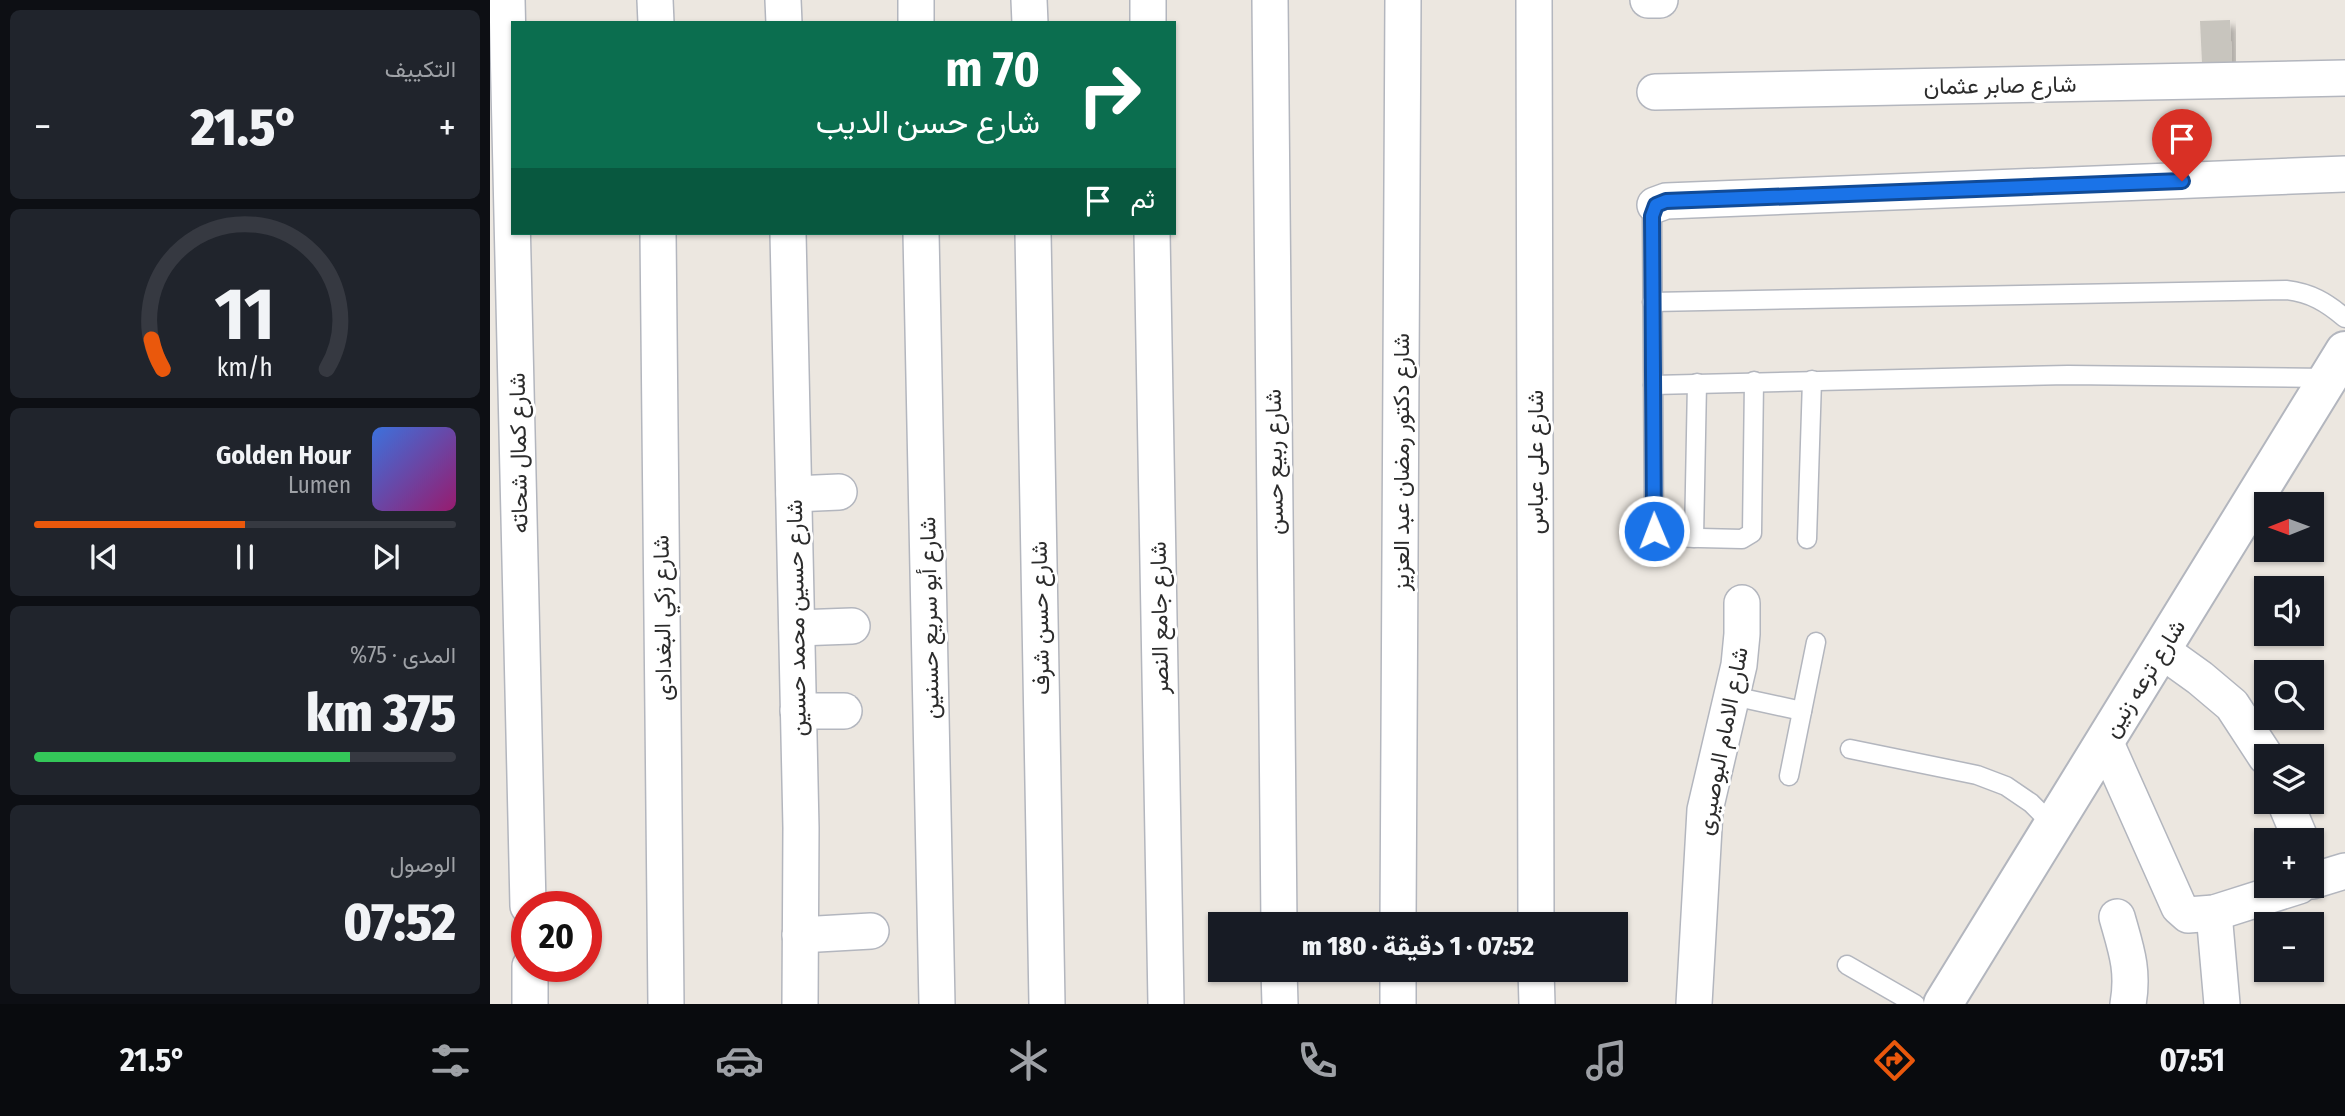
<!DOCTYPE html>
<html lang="ar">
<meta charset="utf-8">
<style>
:root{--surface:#171b24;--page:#20242c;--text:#f1f3f6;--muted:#9ea1a6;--line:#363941;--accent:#ea580c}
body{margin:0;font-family:"Fira Sans Condensed",Vazirmatn,sans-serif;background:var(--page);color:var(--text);direction:rtl;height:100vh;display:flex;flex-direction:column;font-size:26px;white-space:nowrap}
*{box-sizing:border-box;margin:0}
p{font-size:23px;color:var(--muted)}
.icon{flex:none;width:38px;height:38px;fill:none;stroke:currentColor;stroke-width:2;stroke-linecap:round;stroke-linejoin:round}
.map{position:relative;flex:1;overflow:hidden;direction:ltr}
.panel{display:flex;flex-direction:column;gap:10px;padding:10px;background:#0d0f14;width:490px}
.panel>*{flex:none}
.top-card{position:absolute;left:21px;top:21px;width:665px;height:214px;border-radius:0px;box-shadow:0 2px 5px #0004;direction:rtl;background:#0b6e4f;color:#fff;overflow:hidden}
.needle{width:46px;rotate:269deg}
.tools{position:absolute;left:1764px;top:492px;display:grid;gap:14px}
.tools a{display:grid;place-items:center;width:70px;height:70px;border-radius:0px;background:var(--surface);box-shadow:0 2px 5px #0004;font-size:35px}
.speed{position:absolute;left:21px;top:891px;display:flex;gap:14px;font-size:35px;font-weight:700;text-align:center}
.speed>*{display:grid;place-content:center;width:91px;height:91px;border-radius:50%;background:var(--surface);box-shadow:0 2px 5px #0004;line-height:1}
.speed .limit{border:10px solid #d22;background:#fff;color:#111}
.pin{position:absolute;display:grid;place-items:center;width:60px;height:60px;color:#fff;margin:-72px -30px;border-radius:50% 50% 50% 0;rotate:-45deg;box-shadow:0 0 7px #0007}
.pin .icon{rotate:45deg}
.me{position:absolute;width:77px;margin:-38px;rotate:359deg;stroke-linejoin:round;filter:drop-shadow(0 0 5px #0008)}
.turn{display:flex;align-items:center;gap:24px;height:147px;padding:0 21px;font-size:32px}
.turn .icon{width:91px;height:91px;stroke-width:2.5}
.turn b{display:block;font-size:49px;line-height:60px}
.then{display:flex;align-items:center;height:66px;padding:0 21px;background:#0003;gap:14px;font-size:26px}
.big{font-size:52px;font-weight:800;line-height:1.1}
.panel .tile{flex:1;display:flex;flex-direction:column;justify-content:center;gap:10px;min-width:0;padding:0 24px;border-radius:10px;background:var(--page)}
.panel .dial{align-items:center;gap:0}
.dial svg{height:182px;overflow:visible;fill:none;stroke:var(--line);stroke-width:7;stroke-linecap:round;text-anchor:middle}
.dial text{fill:var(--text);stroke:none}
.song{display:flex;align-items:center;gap:21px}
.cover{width:84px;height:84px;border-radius:10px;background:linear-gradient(135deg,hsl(220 70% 55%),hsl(320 70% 35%))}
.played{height:7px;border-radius:4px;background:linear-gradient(90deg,var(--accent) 50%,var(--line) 50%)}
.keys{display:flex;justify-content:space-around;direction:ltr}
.heat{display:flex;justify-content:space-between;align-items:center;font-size:38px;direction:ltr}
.charge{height:10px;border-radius:5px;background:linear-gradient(90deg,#34c759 75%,var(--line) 0)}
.trip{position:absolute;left:718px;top:912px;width:420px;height:70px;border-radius:0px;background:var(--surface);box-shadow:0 2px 5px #0004;font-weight:800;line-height:70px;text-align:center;direction:rtl}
.tab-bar{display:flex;height:112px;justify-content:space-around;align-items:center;background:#090b0e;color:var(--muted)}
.tab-bar .icon{width:49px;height:49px}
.tab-bar .selected{color:var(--accent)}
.tab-bar b{font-size:32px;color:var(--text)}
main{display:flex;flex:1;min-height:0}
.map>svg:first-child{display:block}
</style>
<main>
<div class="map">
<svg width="1855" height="1004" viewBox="0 0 1855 1004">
<defs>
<filter id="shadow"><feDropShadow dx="6" dy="6" stdDeviation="3.5" flood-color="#0004"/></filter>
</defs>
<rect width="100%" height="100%" fill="#ece7e0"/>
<polygon fill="#c8c5be" filter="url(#shadow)" points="1740,20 1742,62 1712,63 1710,21"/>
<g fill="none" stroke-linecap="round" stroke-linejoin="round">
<defs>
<g id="lane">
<polyline points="1165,205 1162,216 1164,524 1164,531 1169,537 1252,539 1262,533 1264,381"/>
<path d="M1162 302 1796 290C1821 293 1836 302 1855 318"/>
<polyline points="1163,385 1578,375 1838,378"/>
<polyline points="1204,538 1207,383"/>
<polyline points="1317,539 1322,380"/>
<polyline points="1243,696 1312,711"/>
<polyline points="1360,749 1487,775 1516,786 1541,803 1563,825"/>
<polyline points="1299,776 1326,642"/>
<polyline points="1357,965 1425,1004"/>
</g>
<g id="street">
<polyline points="17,0 38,906"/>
<polyline points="165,0 166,23"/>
<polyline points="293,0 294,23"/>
<polyline points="426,0 426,23"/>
<polyline points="539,0 540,23"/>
<polyline points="658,0 658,23"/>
<polyline points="780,0 789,924"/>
<polyline points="1044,0 1046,924"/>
<polyline points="1158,0 1170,0"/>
<polyline points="1165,92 1855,78"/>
<polyline points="1165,205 1176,201 1855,174"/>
<polyline points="168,233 176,1004"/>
<polyline points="298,233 311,828 310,1004"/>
<polyline points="431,233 447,1004"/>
<polyline points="543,233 557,1004"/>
<polyline points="662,233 676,1004"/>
<polyline points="304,494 349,492"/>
<polyline points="307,628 362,626"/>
<polyline points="1671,650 1710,678 1742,705 1776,757"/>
<polyline points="308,711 354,711"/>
<polyline points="1615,741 1689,907 1698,915 1724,913 1809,886"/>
<polyline points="1795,802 1811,840"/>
<polyline points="1822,881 1855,871"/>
<polyline points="1724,913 1732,1004"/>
<path d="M1627 917C1636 949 1644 970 1638 1004"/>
<polyline points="908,924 913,0"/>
<polyline points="310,935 381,931"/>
<polyline points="40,966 40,1004"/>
<polyline points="789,970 790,1004"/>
<polyline points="1046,970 1047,1004"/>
<polyline points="908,1004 908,970"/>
<polyline points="1204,1004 1215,810 1249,665 1252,634 1252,603"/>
</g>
<polyline id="secondary" points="1453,1004 1855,351"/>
</defs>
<use href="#lane" stroke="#b3b6be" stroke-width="21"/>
<use href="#street" stroke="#b3b6be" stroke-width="38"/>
<use href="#secondary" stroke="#b3b6be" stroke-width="42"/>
<use href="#lane" stroke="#fff" stroke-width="18"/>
<use href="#street" stroke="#fff" stroke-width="35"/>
<use href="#secondary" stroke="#fff" stroke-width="38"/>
</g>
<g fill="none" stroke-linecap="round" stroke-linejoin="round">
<defs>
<polyline id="route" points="1164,531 1162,216 1166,205 1176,201 1692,181"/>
</defs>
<use href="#route" stroke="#114b97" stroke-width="18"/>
<use href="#route" stroke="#1a73e8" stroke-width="12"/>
</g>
<g text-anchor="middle" stroke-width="6" stroke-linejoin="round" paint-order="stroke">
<g font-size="23" fill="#2c2c2c" stroke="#fff">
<text transform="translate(1510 85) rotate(-1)" y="8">شارع صابر عثمان</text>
<text transform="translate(28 453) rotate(-91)" y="8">شارع كمال شحاته</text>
<text transform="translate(784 462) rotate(-91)" y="8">شارع ربيع حسن</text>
<text transform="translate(911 462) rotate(-90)" y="8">شارع دكتور رمضان عبد العزيز</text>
<text transform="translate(1045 462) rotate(-90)" y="8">شارع على عباس</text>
<text transform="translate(172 618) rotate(-91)" y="8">شارع زكي البغدادى</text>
<text transform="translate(306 618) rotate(-91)" y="8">شارع حسين محمد حسين</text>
<text transform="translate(439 618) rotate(-91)" y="8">شارع أبو سريع حسنين</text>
<text transform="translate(550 618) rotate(-91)" y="8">شارع حسن شرف</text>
<text transform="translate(669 618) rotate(-91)" y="8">شارع جامع النصر</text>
<text transform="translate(1654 678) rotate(-58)" y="8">شارع ترعه زنين</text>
<text transform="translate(1232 741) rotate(-79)" y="8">شارع الامام البوصيرى</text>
</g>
</g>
</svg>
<div class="tools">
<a><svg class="needle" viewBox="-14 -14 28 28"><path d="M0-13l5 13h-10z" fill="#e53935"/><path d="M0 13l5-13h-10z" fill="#9ea1a6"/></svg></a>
<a><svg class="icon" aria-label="sound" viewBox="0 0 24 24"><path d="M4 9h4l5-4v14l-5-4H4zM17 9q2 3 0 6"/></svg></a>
<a><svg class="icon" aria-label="search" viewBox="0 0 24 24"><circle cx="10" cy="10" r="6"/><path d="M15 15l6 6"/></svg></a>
<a><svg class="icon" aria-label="layers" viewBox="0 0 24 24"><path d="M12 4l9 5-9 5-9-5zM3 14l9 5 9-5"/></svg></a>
<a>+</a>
<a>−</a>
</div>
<div class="speed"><div class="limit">20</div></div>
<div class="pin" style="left:1692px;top:181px;background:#d93025"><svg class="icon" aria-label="arrive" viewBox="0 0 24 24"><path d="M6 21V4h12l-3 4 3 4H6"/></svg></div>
<svg class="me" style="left:1164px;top:531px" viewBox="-20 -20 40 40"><circle r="17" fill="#1a73e8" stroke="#fff" stroke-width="3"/><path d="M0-11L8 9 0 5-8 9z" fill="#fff"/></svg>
<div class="trip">07:52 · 1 دقيقة · 180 m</div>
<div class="top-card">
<div class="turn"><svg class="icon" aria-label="right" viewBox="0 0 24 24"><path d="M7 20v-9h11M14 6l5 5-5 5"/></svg><div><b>70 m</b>شارع حسن الديب</div></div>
<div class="then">ثم<svg class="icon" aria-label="arrive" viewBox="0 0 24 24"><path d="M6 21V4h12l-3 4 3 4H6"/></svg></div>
</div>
</div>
<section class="panel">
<div class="tile"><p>التكييف</p>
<div class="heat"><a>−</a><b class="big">21.5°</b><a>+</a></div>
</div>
<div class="tile dial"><svg viewBox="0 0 100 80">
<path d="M14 69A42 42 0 1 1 86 69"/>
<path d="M14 69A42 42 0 0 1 9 56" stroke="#ea580c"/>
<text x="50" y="56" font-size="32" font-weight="700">11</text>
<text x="50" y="72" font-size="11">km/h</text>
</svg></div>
<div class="tile">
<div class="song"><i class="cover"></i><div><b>Golden Hour</b><p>Lumen</p></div></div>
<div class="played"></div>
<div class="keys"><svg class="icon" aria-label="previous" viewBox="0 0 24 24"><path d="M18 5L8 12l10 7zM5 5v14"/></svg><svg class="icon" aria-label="pause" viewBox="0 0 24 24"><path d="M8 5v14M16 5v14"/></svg><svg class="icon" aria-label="next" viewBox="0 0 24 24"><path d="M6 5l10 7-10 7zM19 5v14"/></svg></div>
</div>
<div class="tile"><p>المدى · 75%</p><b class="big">375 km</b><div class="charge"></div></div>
<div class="tile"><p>الوصول</p><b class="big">07:52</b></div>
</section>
</main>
<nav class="tab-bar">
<b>07:51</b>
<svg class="icon selected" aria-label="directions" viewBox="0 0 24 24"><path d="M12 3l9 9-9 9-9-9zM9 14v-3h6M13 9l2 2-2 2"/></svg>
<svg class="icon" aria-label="music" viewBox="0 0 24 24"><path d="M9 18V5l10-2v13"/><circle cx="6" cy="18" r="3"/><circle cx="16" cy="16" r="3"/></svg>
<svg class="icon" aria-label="phone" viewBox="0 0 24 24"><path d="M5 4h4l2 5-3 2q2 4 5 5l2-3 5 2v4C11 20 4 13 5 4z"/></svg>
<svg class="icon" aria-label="climate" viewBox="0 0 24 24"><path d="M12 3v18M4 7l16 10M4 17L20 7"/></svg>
<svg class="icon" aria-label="car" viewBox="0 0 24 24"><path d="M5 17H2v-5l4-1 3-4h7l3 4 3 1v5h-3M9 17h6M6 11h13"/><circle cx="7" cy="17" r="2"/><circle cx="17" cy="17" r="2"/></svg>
<svg class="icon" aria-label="filters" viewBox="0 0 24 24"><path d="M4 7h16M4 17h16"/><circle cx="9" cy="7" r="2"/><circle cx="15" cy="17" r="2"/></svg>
<b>21.5°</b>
</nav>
